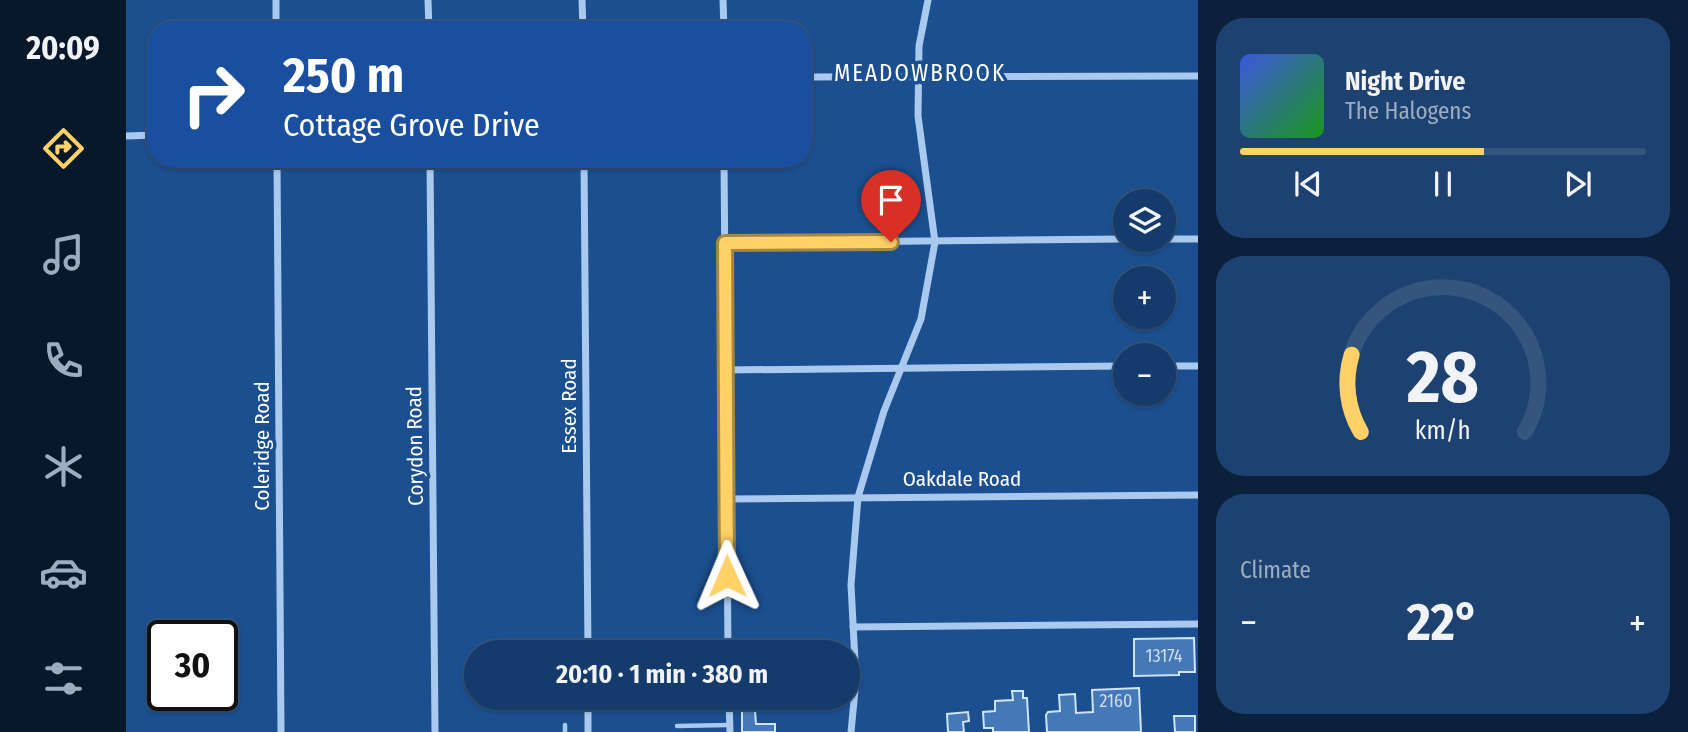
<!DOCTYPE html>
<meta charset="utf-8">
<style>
:root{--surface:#143b6b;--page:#1d4271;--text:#f1f3f6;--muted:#9dadc1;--line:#33557e;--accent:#ffd166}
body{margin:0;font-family:"Fira Sans Condensed",sans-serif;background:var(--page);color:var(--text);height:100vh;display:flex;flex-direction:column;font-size:26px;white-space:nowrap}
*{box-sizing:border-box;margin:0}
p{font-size:23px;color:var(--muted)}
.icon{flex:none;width:38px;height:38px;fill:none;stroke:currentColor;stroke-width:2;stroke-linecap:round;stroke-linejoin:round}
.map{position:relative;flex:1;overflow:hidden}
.panel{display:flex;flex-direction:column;gap:18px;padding:18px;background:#0b203b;width:490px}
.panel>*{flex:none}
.guide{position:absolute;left:21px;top:21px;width:665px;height:147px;border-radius:28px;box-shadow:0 2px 5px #0004,0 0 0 2px var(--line);background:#1a4fa0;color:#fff;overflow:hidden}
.buttons{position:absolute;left:987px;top:189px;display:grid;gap:14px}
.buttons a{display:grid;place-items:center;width:63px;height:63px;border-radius:50%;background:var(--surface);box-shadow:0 2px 5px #0004,0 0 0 2px var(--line);font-size:35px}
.speed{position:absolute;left:21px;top:620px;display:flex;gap:14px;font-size:35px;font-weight:700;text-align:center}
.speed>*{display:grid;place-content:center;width:91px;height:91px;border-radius:50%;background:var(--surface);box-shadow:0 2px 5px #0004,0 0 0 2px var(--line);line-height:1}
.speed .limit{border:4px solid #111;border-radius:10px;background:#fff;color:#111}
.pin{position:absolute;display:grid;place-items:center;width:60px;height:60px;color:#fff;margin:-72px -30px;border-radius:50% 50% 50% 0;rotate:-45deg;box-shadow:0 0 7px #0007}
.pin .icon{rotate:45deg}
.me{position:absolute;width:77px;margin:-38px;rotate:359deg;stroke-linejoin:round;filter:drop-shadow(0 0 5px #0008)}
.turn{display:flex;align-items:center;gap:24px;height:147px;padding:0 21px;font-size:32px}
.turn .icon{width:91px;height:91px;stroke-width:2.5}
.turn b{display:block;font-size:49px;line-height:60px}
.big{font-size:52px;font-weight:700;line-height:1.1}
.panel .widget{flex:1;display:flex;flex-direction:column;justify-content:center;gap:10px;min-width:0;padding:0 24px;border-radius:28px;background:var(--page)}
.panel .dial{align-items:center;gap:0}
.dial svg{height:182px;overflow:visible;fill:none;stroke:var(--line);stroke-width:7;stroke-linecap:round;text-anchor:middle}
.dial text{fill:var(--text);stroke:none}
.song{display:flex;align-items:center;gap:21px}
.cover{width:84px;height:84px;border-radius:10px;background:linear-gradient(135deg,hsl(230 70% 55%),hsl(120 70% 35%))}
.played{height:7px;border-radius:4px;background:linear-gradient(90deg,var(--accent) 60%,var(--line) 60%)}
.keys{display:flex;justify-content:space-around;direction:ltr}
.heat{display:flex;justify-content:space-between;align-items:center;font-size:38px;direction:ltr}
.trip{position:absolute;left:338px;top:640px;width:396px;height:70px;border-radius:35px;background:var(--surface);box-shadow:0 2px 5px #0004,0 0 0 2px var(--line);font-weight:700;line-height:70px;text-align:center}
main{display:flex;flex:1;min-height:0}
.dock{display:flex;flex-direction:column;width:126px;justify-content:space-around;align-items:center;background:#08182b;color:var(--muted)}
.dock .icon{width:49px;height:49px}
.dock .selected{color:var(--accent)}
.dock b{font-size:32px;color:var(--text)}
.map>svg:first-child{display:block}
</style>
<main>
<nav class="dock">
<b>20:09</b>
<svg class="icon selected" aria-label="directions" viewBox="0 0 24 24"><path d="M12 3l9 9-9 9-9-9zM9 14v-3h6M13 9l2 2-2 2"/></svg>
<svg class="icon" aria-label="music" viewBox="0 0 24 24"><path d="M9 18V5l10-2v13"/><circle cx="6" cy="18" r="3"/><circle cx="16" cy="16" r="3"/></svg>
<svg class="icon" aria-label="phone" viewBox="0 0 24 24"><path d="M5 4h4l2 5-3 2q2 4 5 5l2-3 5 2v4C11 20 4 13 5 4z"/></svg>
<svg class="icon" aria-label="climate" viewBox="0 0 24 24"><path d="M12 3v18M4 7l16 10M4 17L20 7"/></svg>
<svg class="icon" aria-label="car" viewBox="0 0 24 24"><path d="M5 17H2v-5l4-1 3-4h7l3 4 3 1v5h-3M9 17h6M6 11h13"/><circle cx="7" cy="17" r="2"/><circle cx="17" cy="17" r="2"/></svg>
<svg class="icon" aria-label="filters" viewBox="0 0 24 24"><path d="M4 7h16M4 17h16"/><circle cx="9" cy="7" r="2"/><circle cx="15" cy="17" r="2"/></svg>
</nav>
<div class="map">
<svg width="1072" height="732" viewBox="0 0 1072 732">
<rect width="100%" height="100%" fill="#1b4f8f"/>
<g fill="#4478b7" stroke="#cfe3fa" stroke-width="2">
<polygon points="1068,638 1069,672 1053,672 1053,675 1008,676 1008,639"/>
<polygon points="1013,688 1015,732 921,732 920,715 922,712 934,711 933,695 949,694 950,713 967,712 966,690"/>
<polygon points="886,691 897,691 897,698 901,698 903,732 867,732 867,728 858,728 857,712 869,711 869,701 887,700"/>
<polygon points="616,711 629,711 630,724 649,724 649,732 616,732"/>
<polygon points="842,712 843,721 837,722 838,732 822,732 821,714"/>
<polygon points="1048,716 1069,716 1069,732 1049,732"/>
</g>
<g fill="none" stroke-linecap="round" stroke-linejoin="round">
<g stroke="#a9c9ee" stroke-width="4.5">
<polyline points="439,725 439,732"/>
<polyline points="551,726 603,725"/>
</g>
<g stroke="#a9c9ee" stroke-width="7">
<polyline points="150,0 150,30"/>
<polyline points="302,0 303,30"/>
<polyline points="456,0 457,30"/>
<polyline points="597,0 598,30"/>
<polyline points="677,77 1072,76"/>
<polyline points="0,136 30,135"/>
<polyline points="151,159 155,732"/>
<polyline points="304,159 309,732"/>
<polyline points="458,159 462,653"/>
<polyline points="598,159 602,653"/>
<polyline points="1038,239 1072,239"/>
<polyline points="599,243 999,239"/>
<polyline points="1038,366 1072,366"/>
<polyline points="600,370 999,366"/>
<polyline points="600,499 1072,495"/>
<polyline points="727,627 1072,624"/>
<polyline points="462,698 462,732"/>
<polyline points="603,698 604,732"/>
<polyline points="725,732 730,680 725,585 732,497 758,411 795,319 809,242 792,116 793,46 802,0"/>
</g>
</g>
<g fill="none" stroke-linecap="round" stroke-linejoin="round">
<defs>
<polyline id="route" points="601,576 599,243 765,242"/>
</defs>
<use href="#route" stroke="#a68842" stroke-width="18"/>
<use href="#route" stroke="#ffd166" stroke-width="12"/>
</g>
<g text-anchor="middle" stroke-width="7" stroke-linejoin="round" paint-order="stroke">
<g font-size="18" fill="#d0dded">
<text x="1038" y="662">13174</text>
<text x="990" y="707">2160</text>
</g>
<g font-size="21" fill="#fff" stroke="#1b4f8f">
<text transform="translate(443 406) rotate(-90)" y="7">Essex Road</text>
<text transform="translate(136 446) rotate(-90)" y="7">Coleridge Road</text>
<text transform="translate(289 446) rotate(-91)" y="7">Corydon Road</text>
<text x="836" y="486">Oakdale Road</text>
</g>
<g font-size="23" letter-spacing="2" fill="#fff" stroke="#1b4f8f">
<text x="794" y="81">MEADOWBROOK</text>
</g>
</g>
</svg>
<div class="buttons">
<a><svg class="icon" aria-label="layers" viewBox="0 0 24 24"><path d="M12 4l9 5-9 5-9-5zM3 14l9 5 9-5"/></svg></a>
<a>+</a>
<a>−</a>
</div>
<div class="speed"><div class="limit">30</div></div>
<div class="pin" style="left:765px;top:242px;background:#d93025"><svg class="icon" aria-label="arrive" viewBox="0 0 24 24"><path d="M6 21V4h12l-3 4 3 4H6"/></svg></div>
<svg class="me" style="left:601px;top:576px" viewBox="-20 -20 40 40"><path d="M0-17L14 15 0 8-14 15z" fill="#ffd166" stroke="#fff" stroke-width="4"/></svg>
<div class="trip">20:10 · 1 min · 380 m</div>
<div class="guide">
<div class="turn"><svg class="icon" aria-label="right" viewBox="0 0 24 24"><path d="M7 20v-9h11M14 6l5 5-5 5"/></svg><div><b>250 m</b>Cottage Grove Drive</div></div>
</div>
</div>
<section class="panel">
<div class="widget">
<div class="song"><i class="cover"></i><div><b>Night Drive</b><p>The Halogens</p></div></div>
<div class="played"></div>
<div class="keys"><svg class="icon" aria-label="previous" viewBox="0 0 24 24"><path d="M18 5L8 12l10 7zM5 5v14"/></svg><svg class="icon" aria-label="pause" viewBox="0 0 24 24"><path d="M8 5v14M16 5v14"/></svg><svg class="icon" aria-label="next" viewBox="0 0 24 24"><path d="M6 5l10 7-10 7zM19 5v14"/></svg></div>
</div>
<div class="widget dial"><svg viewBox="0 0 100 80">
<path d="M14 69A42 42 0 1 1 86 69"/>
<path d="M14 69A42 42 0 0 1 10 35" stroke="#ffd166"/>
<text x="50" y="56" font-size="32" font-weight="700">28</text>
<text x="50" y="72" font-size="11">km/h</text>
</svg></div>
<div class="widget"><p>Climate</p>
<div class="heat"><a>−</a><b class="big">22°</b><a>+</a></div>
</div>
</section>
</main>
